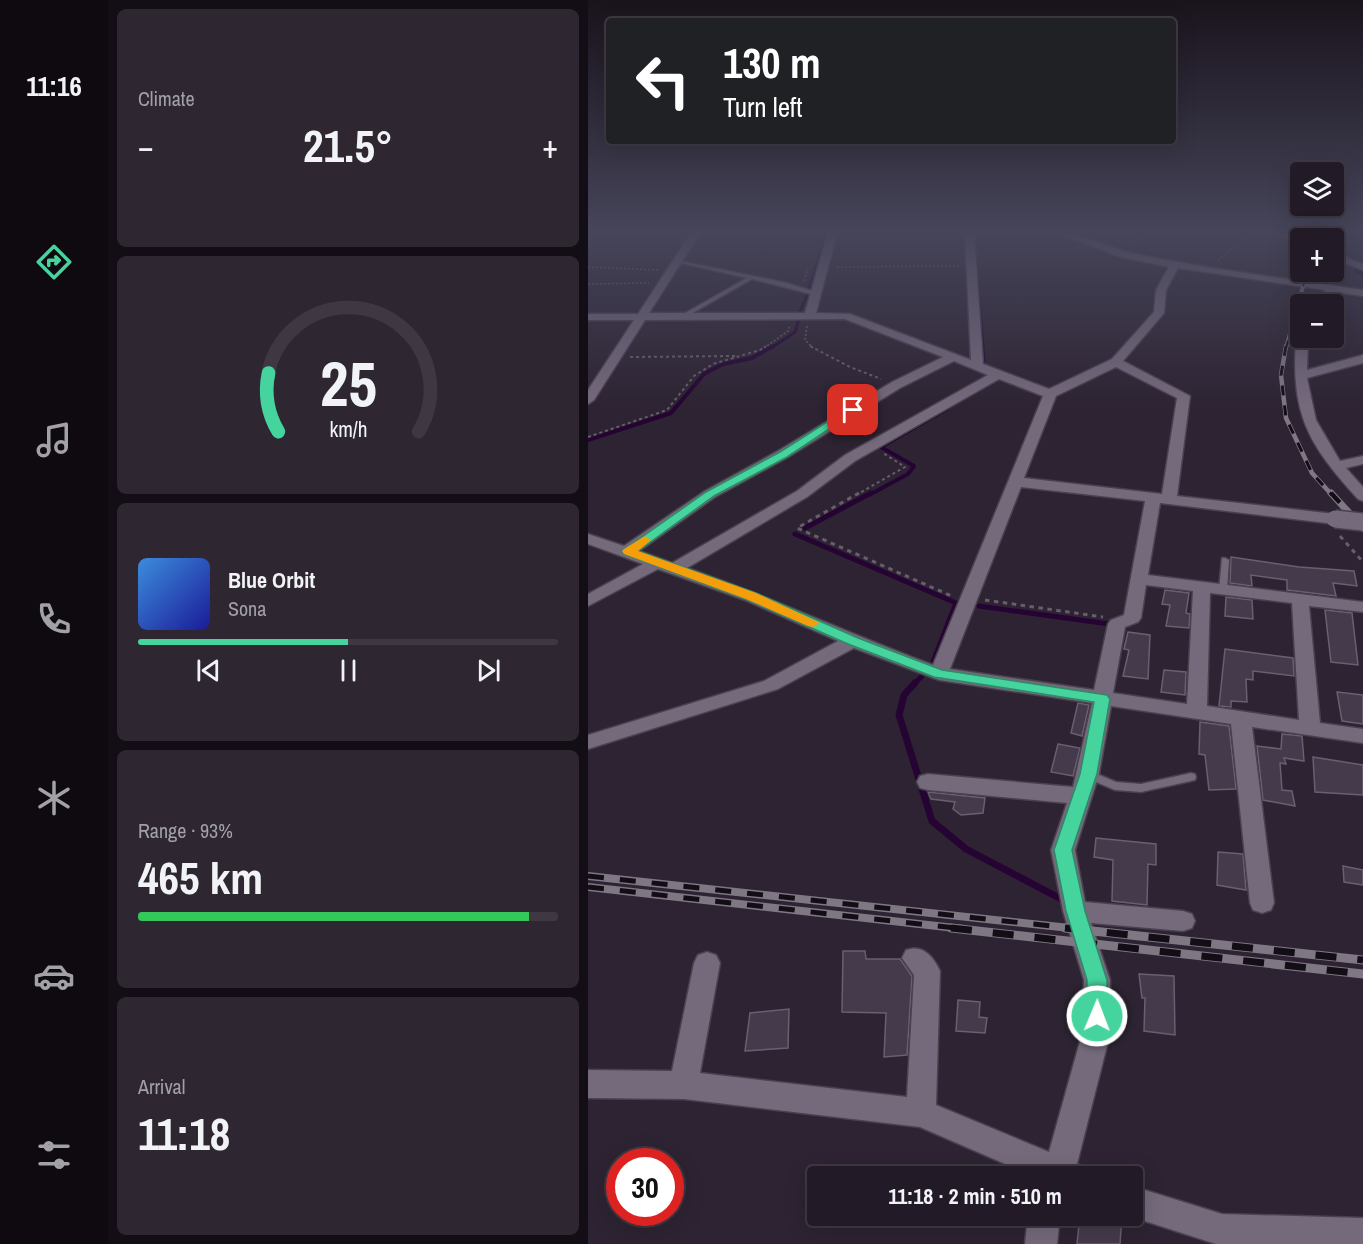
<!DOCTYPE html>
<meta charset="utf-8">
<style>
:root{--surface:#221a26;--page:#2e2732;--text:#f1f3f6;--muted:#a2a1a7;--line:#3f3843;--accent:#46d49e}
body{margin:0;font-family:"Archivo Narrow",sans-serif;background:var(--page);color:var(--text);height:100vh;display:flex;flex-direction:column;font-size:22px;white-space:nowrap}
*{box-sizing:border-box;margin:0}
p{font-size:20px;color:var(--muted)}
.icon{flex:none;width:33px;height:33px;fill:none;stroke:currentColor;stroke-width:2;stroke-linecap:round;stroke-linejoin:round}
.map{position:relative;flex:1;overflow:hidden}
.panel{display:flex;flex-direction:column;gap:9px;padding:9px;background:#130e15;width:480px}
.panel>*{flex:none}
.banner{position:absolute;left:18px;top:18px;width:570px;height:126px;border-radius:6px;box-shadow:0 6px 24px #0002,0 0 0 2px var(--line);background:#202124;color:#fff;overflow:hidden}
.buttons{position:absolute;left:702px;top:162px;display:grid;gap:12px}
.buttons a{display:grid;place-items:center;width:54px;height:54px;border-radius:6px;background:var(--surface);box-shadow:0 6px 24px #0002,0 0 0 2px var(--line);font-size:30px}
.speed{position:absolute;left:18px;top:1148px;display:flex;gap:12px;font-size:30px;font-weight:700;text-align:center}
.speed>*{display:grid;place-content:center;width:78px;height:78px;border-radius:50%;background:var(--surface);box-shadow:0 6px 24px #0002,0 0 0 2px var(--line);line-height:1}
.speed .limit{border:9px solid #d22;background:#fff;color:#111}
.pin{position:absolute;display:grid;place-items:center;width:51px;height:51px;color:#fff;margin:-26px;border-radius:12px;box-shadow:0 3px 9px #0006}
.me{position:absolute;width:66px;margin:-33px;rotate:1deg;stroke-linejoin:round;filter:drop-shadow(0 0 4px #0008)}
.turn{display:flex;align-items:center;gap:21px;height:126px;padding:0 18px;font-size:27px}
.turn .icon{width:78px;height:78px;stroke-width:2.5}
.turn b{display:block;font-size:42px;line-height:51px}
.big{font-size:45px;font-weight:700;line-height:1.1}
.panel .card{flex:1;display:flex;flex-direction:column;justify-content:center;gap:9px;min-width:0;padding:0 21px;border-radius:9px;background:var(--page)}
.panel .dial{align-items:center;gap:0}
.dial svg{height:156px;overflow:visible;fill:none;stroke:var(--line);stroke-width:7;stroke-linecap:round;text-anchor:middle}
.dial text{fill:var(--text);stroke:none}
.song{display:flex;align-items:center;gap:18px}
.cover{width:72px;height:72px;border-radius:9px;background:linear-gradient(135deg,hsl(210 70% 55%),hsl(240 70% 35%))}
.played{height:6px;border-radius:3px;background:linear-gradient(90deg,var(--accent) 50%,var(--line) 50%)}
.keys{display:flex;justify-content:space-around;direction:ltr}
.heat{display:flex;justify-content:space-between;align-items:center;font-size:33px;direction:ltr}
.charge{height:9px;border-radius:4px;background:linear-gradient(90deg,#34c759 93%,var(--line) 0)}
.trip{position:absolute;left:219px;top:1166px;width:336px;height:60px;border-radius:6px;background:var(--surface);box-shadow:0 6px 24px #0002,0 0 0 2px var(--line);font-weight:700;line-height:60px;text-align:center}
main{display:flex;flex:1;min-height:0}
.tab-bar{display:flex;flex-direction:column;width:108px;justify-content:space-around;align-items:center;background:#0e0a0f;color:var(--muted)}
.tab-bar .icon{width:42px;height:42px}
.tab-bar .current{color:var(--accent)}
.tab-bar b{font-size:27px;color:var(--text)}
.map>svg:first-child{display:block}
</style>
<main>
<nav class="tab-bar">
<b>11:16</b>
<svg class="icon current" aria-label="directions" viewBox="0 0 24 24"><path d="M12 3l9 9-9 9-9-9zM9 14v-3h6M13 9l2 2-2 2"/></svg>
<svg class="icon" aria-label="music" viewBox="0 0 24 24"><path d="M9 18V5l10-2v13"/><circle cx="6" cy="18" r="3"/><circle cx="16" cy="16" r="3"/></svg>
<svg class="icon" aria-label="phone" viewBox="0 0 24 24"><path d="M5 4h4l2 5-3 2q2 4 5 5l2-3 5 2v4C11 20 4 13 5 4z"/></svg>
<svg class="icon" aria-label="climate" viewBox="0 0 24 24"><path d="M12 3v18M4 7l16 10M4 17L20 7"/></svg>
<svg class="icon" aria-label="car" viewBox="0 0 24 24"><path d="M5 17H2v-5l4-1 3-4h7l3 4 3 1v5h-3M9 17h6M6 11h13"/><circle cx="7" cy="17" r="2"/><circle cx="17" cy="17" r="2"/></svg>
<svg class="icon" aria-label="filters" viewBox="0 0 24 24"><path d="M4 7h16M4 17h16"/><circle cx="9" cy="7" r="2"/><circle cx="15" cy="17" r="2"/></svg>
</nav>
<section class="panel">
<div class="card"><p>Climate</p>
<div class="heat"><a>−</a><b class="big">21.5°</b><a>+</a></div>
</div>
<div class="card dial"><svg viewBox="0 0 100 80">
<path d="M14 69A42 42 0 1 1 86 69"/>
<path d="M14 69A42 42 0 0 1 9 39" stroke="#46d49e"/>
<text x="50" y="56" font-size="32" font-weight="700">25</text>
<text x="50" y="72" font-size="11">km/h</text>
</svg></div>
<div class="card">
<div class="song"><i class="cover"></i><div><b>Blue Orbit</b><p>Sona</p></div></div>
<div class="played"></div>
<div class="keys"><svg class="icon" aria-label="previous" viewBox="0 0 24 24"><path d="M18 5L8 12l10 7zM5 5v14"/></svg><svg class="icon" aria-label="pause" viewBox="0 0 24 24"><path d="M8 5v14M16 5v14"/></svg><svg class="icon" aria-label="next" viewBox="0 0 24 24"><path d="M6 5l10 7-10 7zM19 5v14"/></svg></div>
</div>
<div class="card"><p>Range · 93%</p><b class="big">465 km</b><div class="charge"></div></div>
<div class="card"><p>Arrival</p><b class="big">11:18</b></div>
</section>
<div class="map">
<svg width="775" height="1244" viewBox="0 0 775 1244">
<rect width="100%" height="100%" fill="#2d2332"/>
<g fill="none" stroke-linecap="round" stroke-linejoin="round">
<g stroke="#250433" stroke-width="3">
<polyline points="386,233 395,348"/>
<polyline points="221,288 239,233"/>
<polyline points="212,312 219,295"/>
<polyline points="183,348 207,332 211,319"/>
</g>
<g stroke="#250433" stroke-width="4">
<polyline points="394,346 396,366 401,367"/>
<polyline points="0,440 83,413 116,374 135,364 164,358 185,346"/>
<polyline points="281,495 320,474 326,466 293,447 360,408"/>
</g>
<g stroke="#250433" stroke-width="5">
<polyline points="217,528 283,493"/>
<polyline points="207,534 368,603 345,662"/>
<polyline points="391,606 521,624"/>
<polyline points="326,684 334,676"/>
</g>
<polyline stroke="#250433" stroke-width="7" points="327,683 316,695 311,715 344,821 378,849 473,899"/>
<polygon fill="#250433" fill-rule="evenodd" points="775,265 775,275 768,274 766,270 768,266"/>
</g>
<g fill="#453a4b" stroke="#6a5e70" stroke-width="1.5">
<polygon points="643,557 711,567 766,571 769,586 745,583 748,596 699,590 699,580 663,575 664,586 642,583"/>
<polygon points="577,590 601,593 598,613 602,614 601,628 578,626 582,605 574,604"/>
<polygon points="638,597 664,600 665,619 637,616"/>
<polygon points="737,610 764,613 770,665 743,662"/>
<polygon points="540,632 562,635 560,679 535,676 541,650 536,649"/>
<polygon points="637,649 705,658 706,676 665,671 665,680 658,679 659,702 643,701 643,707 631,706"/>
<polygon points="576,670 598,672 597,695 573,692"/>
<polygon points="749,692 775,695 775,724 754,721"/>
<polygon points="490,703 501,705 494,736 483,733"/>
<polygon points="612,722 641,726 648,789 621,790 617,755 611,754"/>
<polygon points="694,734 714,736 716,761 696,758 698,764 692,763 694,790 704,791 707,806 675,800 669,746 693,749"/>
<polygon points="470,744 492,748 485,776 463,772"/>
<polygon points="725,757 775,765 775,795 727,792"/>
<polygon points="340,792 397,798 395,813 373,815 365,809 367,802 343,799"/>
<polygon points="508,838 568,844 568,865 560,864 559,905 524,901 525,860 506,857"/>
<polygon points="630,852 655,854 658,890 629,885"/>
<polygon points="755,866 775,870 775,885 756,882"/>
<polygon points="255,951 277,951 278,959 312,959 324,976 319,1055 296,1057 298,1013 254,1012"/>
<polygon points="551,974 586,976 587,1035 556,1031 557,998 554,998"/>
<polygon points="370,1000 392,1002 391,1017 399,1018 397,1033 368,1031"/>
<polygon points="201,1009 200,1048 157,1051 162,1013"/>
<polygon points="492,1215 534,1215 532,1244 489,1244"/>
</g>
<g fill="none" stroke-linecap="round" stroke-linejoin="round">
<defs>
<g id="lane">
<polygon points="87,260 199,283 230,293 227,295 164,279 94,319 91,317 92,316 159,278 89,262 87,262"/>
<polygon points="634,558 637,558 641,560 639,590 635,593 631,590"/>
<polygon points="500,770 528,782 553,784 603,773 607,774 608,777 607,780 603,781 553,792 527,790 496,777 495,774 496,771"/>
</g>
<g id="street">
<path d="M103 233H112L61 313H217L240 233H249L228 313 262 314 383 360 377 233H386L395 364 461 389 524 359 566 312 568 290 581 267 533 257 468 233C496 233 524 250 552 255 626 270 701 279 775 290V296L747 292 736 304H726L737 290 590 268 578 290 576 313 535 361 602 396 589 496 747 514 755 519 747 524 572 503 560 575 775 602V612L721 606 732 723 775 729V743L664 727 686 903 683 910 674 913 665 910 662 903 643 724 523 706 511 774 487 850 497 902 595 911 604 914 607 921 604 928 595 931 503 923 522 980V1034L489 1164 492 1165 496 1176H445L332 1127 96 1099 0 1098V1070L84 1071 106 963 110 955 119 952 128 955 132 963 112 1073 319 1097 326 975 314 958 318 950C335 944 345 956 352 971L348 1105 461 1152 494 1034 496 980 475 911 463 850 479 803 340 790 332 788 329 782 332 776 340 774 485 787 504 703 351 680 266 648 190 689 0 749V735L176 681 250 641 157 600 70 569 0 606V594L55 564 0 544V534L36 546 117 491 190 451 304 382 355 357 257 319 57 320 6 400 0 404V390L46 320H0V314H50ZM366 361 400 375 257 455 209 491 84 563 51 551 127 497 200 457 312 388ZM528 367 589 398 574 494 436 478 468 396ZM411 379 455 396 345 665C262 634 182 597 99 568L219 497 267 461ZM433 487 557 501 536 615 523 620 520 624 506 690 362 669ZM558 585 605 591 599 704 525 693 537 627 550 622 553 618ZM622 593 704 603 711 720 619 706Z"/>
<polygon points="686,233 698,233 714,238 712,244"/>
<polygon points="746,253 775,264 775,270 746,259"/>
<path d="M712 335V338H720L719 370 775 355V363L719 378 728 420 752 461 775 456V464L758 468 775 487V501L770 499C719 443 703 414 708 338Z"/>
<polygon points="544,1186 634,1214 775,1218 775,1244 628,1244 538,1215 544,1215"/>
<polygon points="440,1215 472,1215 469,1244 437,1244"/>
</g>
</defs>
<use href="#lane" stroke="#49414e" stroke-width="3"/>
<use href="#street" stroke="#49414e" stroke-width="3"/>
<g stroke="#675e6c" stroke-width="1.5" stroke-dasharray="2 2" stroke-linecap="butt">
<polyline points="663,233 680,236"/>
<polyline points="255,238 371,238"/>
<polyline points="543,244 559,233"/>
<polyline points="630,260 663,233"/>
<polyline points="0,267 70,270"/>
<polyline points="249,267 371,266"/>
<polyline points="216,281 220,268"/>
<polyline points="0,284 61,283"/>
<polyline points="219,326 217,340 225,348"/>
<polyline points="176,348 200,331 201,327"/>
</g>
<g stroke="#675e6c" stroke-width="2" stroke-dasharray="3 3" stroke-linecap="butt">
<polyline points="222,346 262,367 293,379"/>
<polyline points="42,357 147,356"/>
<polyline points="0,437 79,410 106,376 125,364 172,350 178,346"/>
<polyline points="268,495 317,467 295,453"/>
</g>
<g stroke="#675e6c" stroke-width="3" stroke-dasharray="4.5 4.5" stroke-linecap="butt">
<polyline points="271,493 209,528 366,597"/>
<polyline points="752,536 775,562"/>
<polyline points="397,600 515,617"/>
</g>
<use href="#lane" fill="#75697c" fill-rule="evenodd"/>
<use href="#street" fill="#75697c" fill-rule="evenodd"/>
<defs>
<g id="rail-far4">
<polyline points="729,238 731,233"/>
<polyline points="698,348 719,272"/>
</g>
<polyline id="rail-far3" points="698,346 693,375 698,418 724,473 744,495"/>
<polyline id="rail-far2" points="743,493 775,528"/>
<g id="rail-far1">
<polyline points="0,876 491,929"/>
<polyline points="0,887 376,929"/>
</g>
<g id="rail">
<polyline points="363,928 775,974"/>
<polyline points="477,928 775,960"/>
</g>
</defs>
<use href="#rail-far4" stroke="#7f7784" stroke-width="4"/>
<use href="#rail-far3" stroke="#7f7784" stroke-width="4.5"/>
<use href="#rail-far2" stroke="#7f7784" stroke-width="7"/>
<use href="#rail-far1" stroke="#7f7784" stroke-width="8"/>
<use href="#rail" stroke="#7f7784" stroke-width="9"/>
<use href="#rail-far4" stroke="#130e15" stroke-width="2" stroke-dasharray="8" stroke-linecap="butt"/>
<use href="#rail-far3" stroke="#130e15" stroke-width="3" stroke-dasharray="10" stroke-linecap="butt"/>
<use href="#rail-far2" stroke="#130e15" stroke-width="4.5" stroke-dasharray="13" stroke-linecap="butt"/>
<use href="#rail-far1" stroke="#130e15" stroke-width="5" stroke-dasharray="16" stroke-linecap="butt"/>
<use href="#rail" stroke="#130e15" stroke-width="7" stroke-dasharray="21" stroke-linecap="butt"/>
<defs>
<polyline id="street-bridge" points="747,519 775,522"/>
</defs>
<use href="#street-bridge" stroke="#49414e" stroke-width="20" stroke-linecap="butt"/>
<use href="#street-bridge" stroke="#75697c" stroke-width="17"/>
</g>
<linearGradient id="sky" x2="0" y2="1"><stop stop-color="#19131c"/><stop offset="0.57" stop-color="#46455a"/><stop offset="1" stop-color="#46455a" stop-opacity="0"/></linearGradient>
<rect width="775" height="407" fill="url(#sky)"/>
<polygon fill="#46d49e" stroke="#2e8a67" stroke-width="1.5" points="261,408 270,410 199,457 126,496 50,551 168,593 270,638 354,670 519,695 522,699 509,774 484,850 497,911 519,980 519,1016 516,1023 509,1026 502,1023 499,1016 499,980 478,911 466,850 492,774 506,702 346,677 260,644 158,599 36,554 34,551 118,492 192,452"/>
<polygon fill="#f59e0b" points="57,536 63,540 50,551 168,593 232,623 225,627 220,626 158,599 36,554 34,551 36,549"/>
</svg>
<div class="buttons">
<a><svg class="icon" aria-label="layers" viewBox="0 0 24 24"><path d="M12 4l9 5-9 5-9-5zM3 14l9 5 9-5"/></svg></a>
<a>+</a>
<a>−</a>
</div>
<div class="speed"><div class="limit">30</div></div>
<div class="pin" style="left:265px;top:410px;background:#d93025"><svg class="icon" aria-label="arrive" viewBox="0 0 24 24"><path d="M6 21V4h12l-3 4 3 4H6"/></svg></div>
<svg class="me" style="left:509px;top:1016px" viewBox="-20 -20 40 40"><circle r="17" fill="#46d49e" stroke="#fff" stroke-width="3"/><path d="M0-11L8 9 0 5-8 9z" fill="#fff"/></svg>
<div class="trip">11:18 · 2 min · 510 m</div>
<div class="banner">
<div class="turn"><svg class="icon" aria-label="left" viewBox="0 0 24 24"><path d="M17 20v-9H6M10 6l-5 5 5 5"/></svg><div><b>130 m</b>Turn left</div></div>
</div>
</div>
</main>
